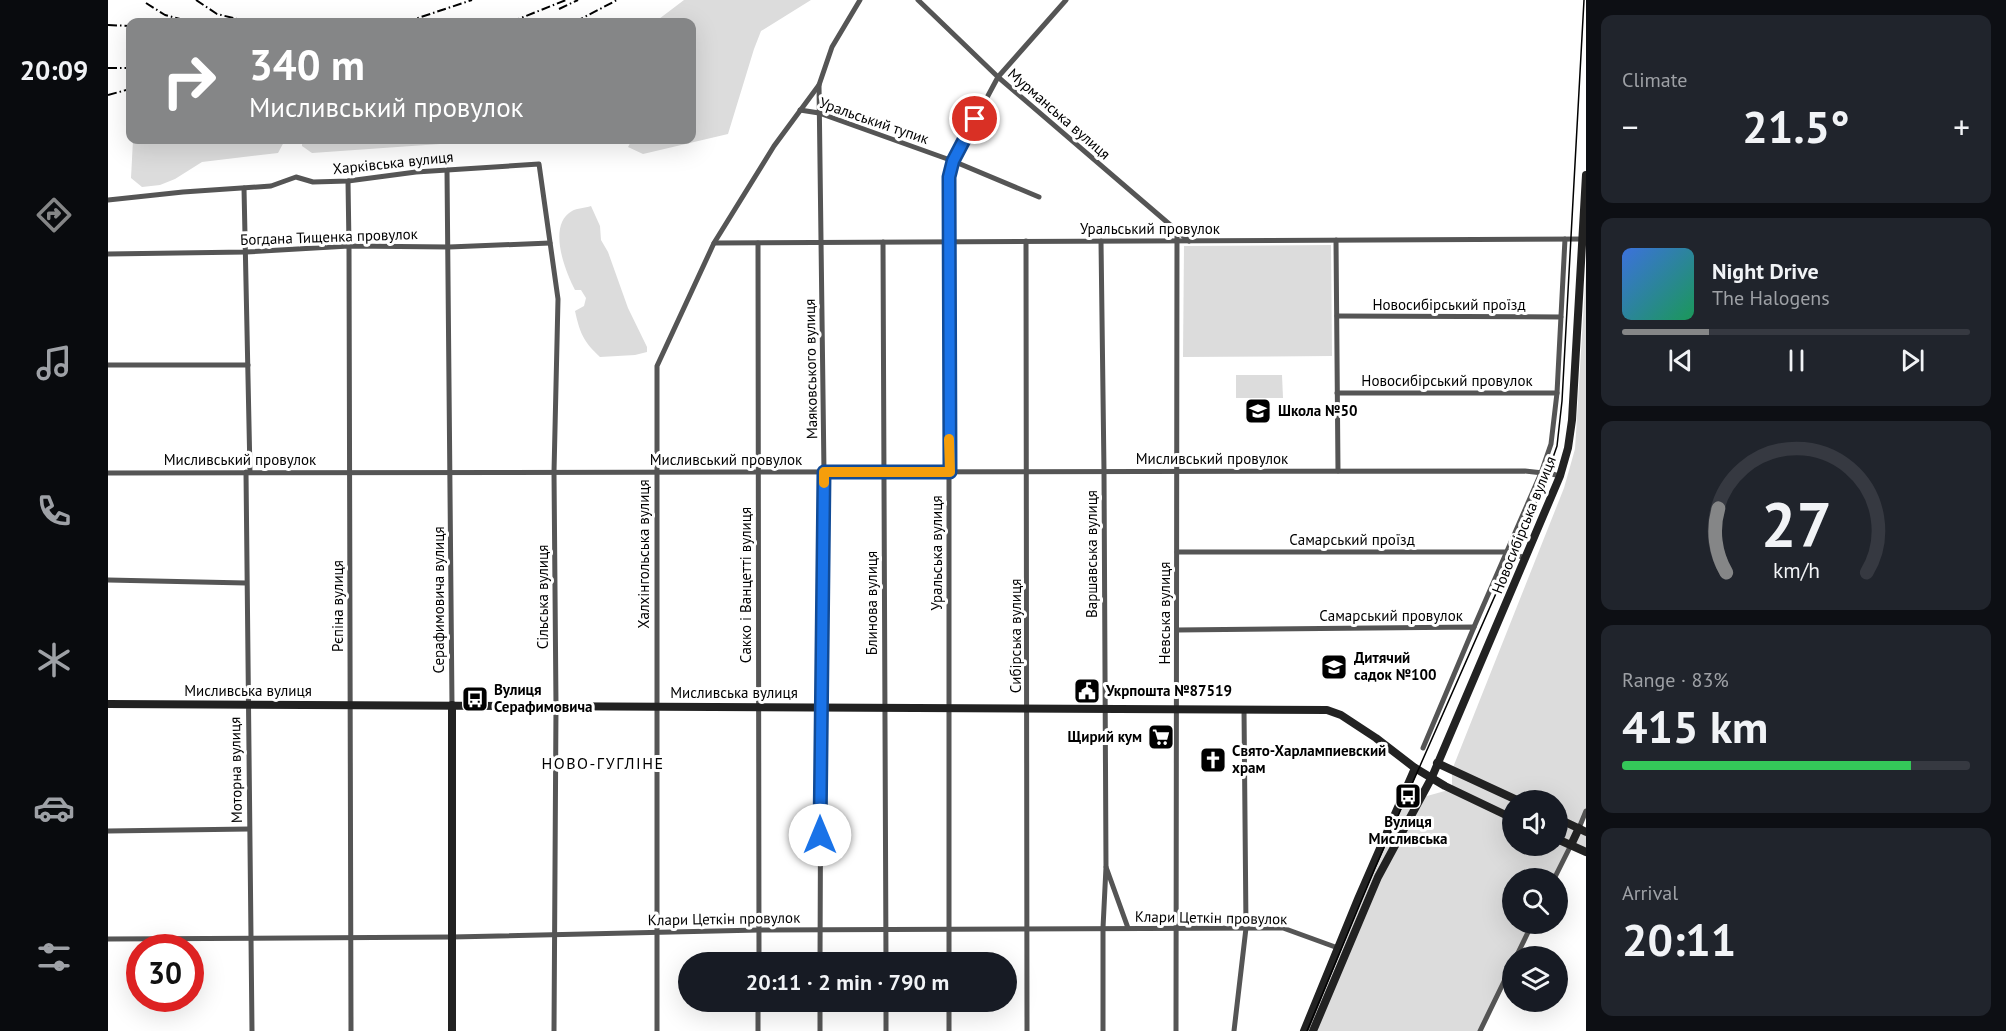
<!DOCTYPE html>
<meta charset="utf-8">
<style>
:root{--surface:#171b24;--page:#20242c;--text:#f1f3f6;--muted:#9ea1a6;--line:#363941;--accent:#858687}
body{margin:0;font-family:"PT Sans",sans-serif;background:var(--page);color:var(--text);height:100vh;display:flex;flex-direction:column;font-size:22px;white-space:nowrap}
*{box-sizing:border-box;margin:0}
p{font-size:20px;color:var(--muted)}
.icon{flex:none;width:33px;height:33px;fill:none;stroke:currentColor;stroke-width:2;stroke-linecap:round;stroke-linejoin:round}
.map{position:relative;flex:1;overflow:hidden}
.drawer{display:flex;flex-direction:column;gap:15px;padding:15px;background:#0d0f14;width:420px}
.drawer>*{flex:none}
.guide{position:absolute;left:18px;top:18px;width:570px;height:126px;border-radius:12px;box-shadow:0 6px 24px #0002;background:#858687;color:#fff;overflow:hidden}
.buttons{position:absolute;left:1394px;top:790px;display:grid;gap:12px}
.buttons a{display:grid;place-items:center;width:66px;height:66px;border-radius:50%;background:var(--surface);box-shadow:0 6px 24px #0002;font-size:30px}
.speed{position:absolute;left:18px;top:934px;display:flex;gap:12px;font-size:30px;font-weight:700;text-align:center}
.speed>*{display:grid;place-content:center;width:78px;height:78px;border-radius:50%;background:var(--surface);box-shadow:0 6px 24px #0002;line-height:1}
.speed .limit{border:9px solid #d22;background:#fff;color:#111}
.pin{position:absolute;display:grid;place-items:center;width:51px;height:51px;color:#fff;margin:-26px;border:3px solid #fff;border-radius:50%;box-shadow:0 2px 6px #0007}
.me{position:absolute;width:66px;margin:-33px;rotate:0deg;stroke-linejoin:round;filter:drop-shadow(0 0 4px #0008)}
.turn{display:flex;align-items:center;gap:21px;height:126px;padding:0 24px;font-size:27px}
.turn .icon{width:78px;height:78px;stroke-width:2.5}
.turn b{display:block;font-size:42px;line-height:51px}
.big{font-size:45px;font-weight:700;line-height:1.1}
.drawer .widget{flex:1;display:flex;flex-direction:column;justify-content:center;gap:9px;min-width:0;padding:0 21px;border-radius:12px;background:var(--page)}
.drawer .dial{align-items:center;gap:0}
.dial svg{height:156px;overflow:visible;fill:none;stroke:var(--line);stroke-width:7;stroke-linecap:round;text-anchor:middle}
.dial text{fill:var(--text);stroke:none}
.song{display:flex;align-items:center;gap:18px}
.cover{width:72px;height:72px;border-radius:9px;background:linear-gradient(135deg,hsl(220 70% 55%),hsl(150 70% 35%))}
.played{height:6px;border-radius:3px;background:linear-gradient(90deg,var(--accent) 25%,var(--line) 25%)}
.keys{display:flex;justify-content:space-around;direction:ltr}
.heat{display:flex;justify-content:space-between;align-items:center;font-size:33px;direction:ltr}
.charge{height:9px;border-radius:4px;background:linear-gradient(90deg,#34c759 83%,var(--line) 0)}
.trip{position:absolute;left:570px;top:952px;width:339px;height:60px;border-radius:30px;background:var(--surface);box-shadow:0 6px 24px #0002;font-weight:700;line-height:60px;text-align:center}
main{display:flex;flex:1;min-height:0}
.tabs{display:flex;flex-direction:column;width:108px;justify-content:space-around;align-items:center;background:#090b0e;color:var(--muted)}
.tabs .icon{width:42px;height:42px}
.tabs .selected{color:var(--accent)}
.tabs b{font-size:27px;color:var(--text)}
.map>svg:first-child{display:block}
</style>
<main>
<nav class="tabs">
<b>20:09</b>
<svg class="icon selected" aria-label="directions" viewBox="0 0 24 24"><path d="M12 3l9 9-9 9-9-9zM9 14v-3h6M13 9l2 2-2 2"/></svg>
<svg class="icon" aria-label="music" viewBox="0 0 24 24"><path d="M9 18V5l10-2v13"/><circle cx="6" cy="18" r="3"/><circle cx="16" cy="16" r="3"/></svg>
<svg class="icon" aria-label="phone" viewBox="0 0 24 24"><path d="M5 4h4l2 5-3 2q2 4 5 5l2-3 5 2v4C11 20 4 13 5 4z"/></svg>
<svg class="icon" aria-label="climate" viewBox="0 0 24 24"><path d="M12 3v18M4 7l16 10M4 17L20 7"/></svg>
<svg class="icon" aria-label="car" viewBox="0 0 24 24"><path d="M5 17H2v-5l4-1 3-4h7l3 4 3 1v5h-3M9 17h6M6 11h13"/><circle cx="7" cy="17" r="2"/><circle cx="17" cy="17" r="2"/></svg>
<svg class="icon" aria-label="filters" viewBox="0 0 24 24"><path d="M4 7h16M4 17h16"/><circle cx="9" cy="7" r="2"/><circle cx="15" cy="17" r="2"/></svg>
</nav>
<div class="map">
<svg width="1478" height="1031" viewBox="0 0 1478 1031">
<rect width="100%" height="100%" fill="#fff"/>
<g fill="#dcdcdc" fill-rule="evenodd">
<polygon points="576,0 703,0 653,31 646,49 620,134 535,154 520,147 524,140 584,140 584,22 547,22"/>
<polygon points="25,140 177,140 170,153 94,162 67,179 52,185 34,187 23,178"/>
<polygon points="194,140 389,140 204,153 194,146"/>
<path d="M483 206 492 226 493 240 500 252 520 308 539 347V352L527 355 492 357C475 341 472 333 467 311L476 306 478 298 473 290H467C457 271 439 225 464 211 469 208 477 208 483 206Z"/>
<polygon points="1223,245 1224,356 1075,357 1076,246"/>
<path d="M1478 271V811L1471 828 1478 832V852L1463 846 1446 879H1404V924H1424L1408 957H1404V965L1372 1031H1196L1297 784 1319 796 1344 789V770L1456 488 1467 449ZM1404 801H1449V846H1404Z"/>
<polygon points="1128,375 1174,375 1175,398 1128,398"/>
</g>
<g fill="none" stroke-linecap="round" stroke-linejoin="round">
<g stroke="#555" stroke-width="5">
<polyline points="810,0 890,77 1081,241"/>
<polyline points="692,110 711,113 845,161 931,197"/>
<polyline points="339,170 344,705"/>
<polyline points="240,181 241,246 243,1031"/>
<polyline points="136,188 142,472"/>
<polyline points="0,200 75,192 163,186 188,177 205,182 240,181 308,172 431,164 450,299 446,472 448,706 446,1031"/>
<polyline points="1228,240 1230,471"/>
<polyline points="918,241 919,1031"/>
<polyline points="993,241 996,471 998,867"/>
<polyline points="775,242 778,963"/>
<polyline points="606,243 1477,239"/>
<polyline points="650,243 651,963"/>
<polyline points="0,254 138,252 241,246 341,247 442,243"/>
<polyline points="1229,316 1453,317"/>
<polyline points="0,365 140,365"/>
<polyline points="1229,393 1449,393"/>
<polyline points="138,472 144,1031"/>
<polyline points="0,473 1417,471 1444,474 1452,476"/>
<polyline points="1069,552 1399,552 1418,558"/>
<polyline points="0,580 138,583"/>
<polyline points="1366,627 1433,473 1443,444 1449,393 1457,239"/>
<polyline points="1069,630 1366,627 1315,748"/>
<polyline points="1471,828 1478,811"/>
<polyline points="0,831 141,829"/>
<polyline points="1446,879 1463,845"/>
<polyline points="0,939 344,937 651,930 1175,928 1230,948"/>
<polyline points="1408,957 1424,924"/>
<polyline points="712,963 713,707 716,472 711,85 724,47 752,0"/>
<polyline points="841,963 841,177 845,161 890,77 958,0"/>
<polyline points="841,1002 841,1031"/>
<polyline points="549,1031 549,366 606,243 666,146 711,85"/>
<polyline points="650,1031 650,1002"/>
<polyline points="712,1031 712,1002"/>
<polyline points="778,1031 778,1002"/>
<polyline points="995,1031 995,928 998,867 1020,928"/>
<polyline points="1068,1031 1069,231"/>
<polyline points="1126,1031 1138,928 1136,709"/>
<polyline points="1372,1031 1404,965"/>
</g>
<g stroke="#222" stroke-width="8">
<polyline points="0,704 1219,710 1233,715 1268,738 1307,768 1337,786 1404,818"/>
<polyline points="1329,763 1411,801"/>
<polyline points="1449,818 1478,832"/>
<polyline points="1449,839 1478,852"/>
<polyline points="1463,845 1471,828"/>
<polyline points="344,1031 344,705"/>
<polyline points="1196,1031 1250,899 1307,768"/>
<polyline points="1205,1031 1270,877 1324,777 1452,476 1460,448 1464,420 1478,175"/>
</g>
<polyline stroke="#000" stroke-width="1.5" points="1199,1031 1267,868 1434,489 1449,446 1454,401 1476,0"/>
<g stroke="#000" stroke-width="2" stroke-dasharray="9 3 1.5 3" stroke-linecap="butt">
<polyline points="88,0 109,14 141,22"/>
<polyline points="38,3 57,15 76,20 114,22"/>
<polyline points="451,9 470,0"/>
<polyline points="298,22 364,0"/>
<polyline points="403,22 458,0"/>
<polyline points="467,22 509,0"/>
<polyline points="0,25 22,26"/>
<polyline points="0,68 22,68"/>
<polyline points="0,95 22,89"/>
</g>
</g>
<g fill="none" stroke-linecap="round" stroke-linejoin="round">
<defs>
<polyline id="route" points="712,835 716,472 842,472 841,177 845,161 867,119"/>
</defs>
<use href="#route" stroke="#114b97" stroke-width="15"/>
<use href="#route" stroke="#1a73e8" stroke-width="10"/>
<polyline stroke="#f59e0b" stroke-width="10" points="716,483 716,472 842,472 841,439"/>
</g>
<defs>
<symbol id="school-square" viewBox="-11 -11 22 22"><rect x="-9" y="-9" width="18" height="18" rx="4" fill="#000" stroke="#fff"/><path d="M0-5L7-2L0 1L-7-2ZM-4 1L0 2.5L4 1V4Q0 6-4 4Z" fill="#fff"/></symbol>
<symbol id="civic-square" viewBox="-11 -11 22 22"><rect x="-9" y="-9" width="18" height="18" rx="4" fill="#000" stroke="#fff"/><path d="M-.6-6.5H3V-4.5H.6V-3L4-1V1h2V6H-6V1h2V-1L-.6-3ZM-1.2 2.5V6h2.4V2.5Z" fill="#fff"/></symbol>
<symbol id="bus-square" viewBox="-11 -11 22 22"><rect x="-9" y="-9" width="18" height="18" rx="4" fill="#000" stroke="#fff"/><path d="M-5-6H5V4H4V6H2V4H-2V6H-4V4H-5ZM-3.5-4V0h7V-4ZM-3.5 1.2v1.5H-2V1.2ZM2 1.2v1.5H3.5V1.2Z" fill="#fff"/></symbol>
<symbol id="supermarket-square" viewBox="-11 -11 22 22"><rect x="-9" y="-9" width="18" height="18" rx="4" fill="#000" stroke="#fff"/><path d="M-6-5.5h2.5l.6 2H6L4.5 2H-2.5L-4.4-4H-6ZM-1.5 3.2a1.3 1.3 0 1 0 .1 0ZM3 3.2a1.3 1.3 0 1 0 .1 0Z" fill="#fff"/></symbol>
<symbol id="church-square" viewBox="-11 -11 22 22"><rect x="-9" y="-9" width="18" height="18" rx="4" fill="#000" stroke="#fff"/><path d="M-1.2-6h2.4v3.5h3.3v2.4h-3.3V6h-2.4V-.1h-3.3v-2.4h3.3Z" fill="#fff"/></symbol>
</defs>
<g fill-rule="evenodd">
<use href="#school-square" x="1135" y="396" width="30" height="30"/>
<use href="#school-square" x="1211" y="652" width="30" height="30"/>
<use href="#civic-square" x="964" y="676" width="30" height="30"/>
<use href="#bus-square" x="352" y="684" width="30" height="30"/>
<use href="#supermarket-square" x="1038" y="722" width="30" height="30"/>
<use href="#church-square" x="1090" y="745" width="30" height="30"/>
<use href="#bus-square" x="1285" y="781" width="30" height="30"/>
</g>
<g text-anchor="middle" stroke-width="6" stroke-linejoin="round" paint-order="stroke">
<g font-size="15" fill="#000" stroke="#fff">
<text transform="translate(951 114) rotate(41)" y="5">Мурманська вулиця</text>
<text transform="translate(766 121) rotate(19)" y="5">Уральський тупик</text>
<text transform="translate(285 163) rotate(-6)" y="5">Харківська вулиця</text>
<text x="1042" y="234">Уральський провулок</text>
<text transform="translate(221 237) rotate(-2)" y="5">Богдана Тищенка провулок</text>
<text x="1341" y="310">Новосибірський проїзд</text>
<text transform="translate(703 369) rotate(-91)" y="5">Маяковського вулиця</text>
<text x="1339" y="386">Новосибірський провулок</text>
<text x="1104" y="464">Мисливський провулок</text>
<text x="132" y="465">Мисливський провулок</text>
<text x="618" y="465">Мисливський провулок</text>
<text transform="translate(1416 525) rotate(-68)" y="5">Новосибірська вулиця</text>
<text x="1244" y="545">Самарський проїзд</text>
<text transform="translate(829 553) rotate(-90)" y="5">Уральська вулиця</text>
<text transform="translate(536 554) rotate(-90)" y="5">Халхінгольська вулиця</text>
<text transform="translate(984 554) rotate(-90)" y="5">Варшавська вулиця</text>
<text transform="translate(638 585) rotate(-90)" y="5">Сакко і Ванцетті вулиця</text>
<text transform="translate(435 597) rotate(-90)" y="5">Сільська вулиця</text>
<text transform="translate(331 600) rotate(-90)" y="5">Серафимовича вулиця</text>
<text transform="translate(764 603) rotate(-90)" y="5">Блинова вулиця</text>
<text transform="translate(230 606) rotate(-90)" y="5">Рєпіна вулиця</text>
<text transform="translate(1057 613) rotate(-90)" y="5">Невська вулиця</text>
<text x="1283" y="621">Самарський провулок</text>
<text transform="translate(908 636) rotate(-90)" y="5">Сибірська вулиця</text>
<text x="140" y="696">Мисливська вулиця</text>
<text x="626" y="698">Мисливська вулиця</text>
<text transform="translate(128 770) rotate(-91)" y="5">Моторна вулиця</text>
<text transform="translate(1103 918) rotate(1)" y="5">Клари Цеткін провулок</text>
<text transform="translate(616 919) rotate(-1)" y="5">Клари Цеткін провулок</text>
</g>
<g font-size="15" font-weight="bold" fill="#000" stroke="#fff" text-anchor="start">
<text x="1170" y="416">Школа №50</text>
<text x="1246" y="663">Дитячий<tspan x="1246" dy="17">садок №100</tspan></text>
<text x="386" y="695">Вулиця<tspan x="386" dy="17">Серафимовича</tspan></text>
<text x="998" y="696">Укрпошта №87519</text>
<text x="1034" y="742" text-anchor="end">Щирий кум</text>
<text x="1124" y="756">Свято-Харлампиевский<tspan x="1124" dy="17">храм</tspan></text>
<text x="1300" y="827" text-anchor="middle">Вулиця<tspan x="1300" dy="17">Мисливська</tspan></text>
</g>
<g font-size="16" letter-spacing="1.5" fill="#000" stroke="#fff">
<text x="495" y="769">НОВО-ГУГЛІНЕ</text>
</g>
</g>
</svg>
<div class="buttons">
<a><svg class="icon" aria-label="sound" viewBox="0 0 24 24"><path d="M4 9h4l5-4v14l-5-4H4zM17 9q2 3 0 6"/></svg></a>
<a><svg class="icon" aria-label="search" viewBox="0 0 24 24"><circle cx="10" cy="10" r="6"/><path d="M15 15l6 6"/></svg></a>
<a><svg class="icon" aria-label="layers" viewBox="0 0 24 24"><path d="M12 4l9 5-9 5-9-5zM3 14l9 5 9-5"/></svg></a>
</div>
<div class="speed"><div class="limit">30</div></div>
<div class="pin" style="left:867px;top:119px;background:#d93025"><svg class="icon" aria-label="arrive" viewBox="0 0 24 24"><path d="M6 21V4h12l-3 4 3 4H6"/></svg></div>
<svg class="me" style="left:712px;top:835px" viewBox="-20 -20 40 40"><circle r="19" fill="#fff"/><path d="M0-13L10 11 0 6-10 11z" fill="#1a73e8"/></svg>
<div class="trip">20:11 · 2 min · 790 m</div>
<div class="guide">
<div class="turn"><svg class="icon" aria-label="right" viewBox="0 0 24 24"><path d="M7 20v-9h11M14 6l5 5-5 5"/></svg><div><b>340 m</b>Мисливський провулок</div></div>
</div>
</div>
<section class="drawer">
<div class="widget"><p>Climate</p>
<div class="heat"><a>−</a><b class="big">21.5°</b><a>+</a></div>
</div>
<div class="widget">
<div class="song"><i class="cover"></i><div><b>Night Drive</b><p>The Halogens</p></div></div>
<div class="played"></div>
<div class="keys"><svg class="icon" aria-label="previous" viewBox="0 0 24 24"><path d="M18 5L8 12l10 7zM5 5v14"/></svg><svg class="icon" aria-label="pause" viewBox="0 0 24 24"><path d="M8 5v14M16 5v14"/></svg><svg class="icon" aria-label="next" viewBox="0 0 24 24"><path d="M6 5l10 7-10 7zM19 5v14"/></svg></div>
</div>
<div class="widget dial"><svg viewBox="0 0 100 80">
<path d="M14 69A42 42 0 1 1 86 69"/>
<path d="M14 69A42 42 0 0 1 10 36" stroke="#858687"/>
<text x="50" y="56" font-size="32" font-weight="700">27</text>
<text x="50" y="72" font-size="11">km/h</text>
</svg></div>
<div class="widget"><p>Range · 83%</p><b class="big">415 km</b><div class="charge"></div></div>
<div class="widget"><p>Arrival</p><b class="big">20:11</b></div>
</section>
</main>
